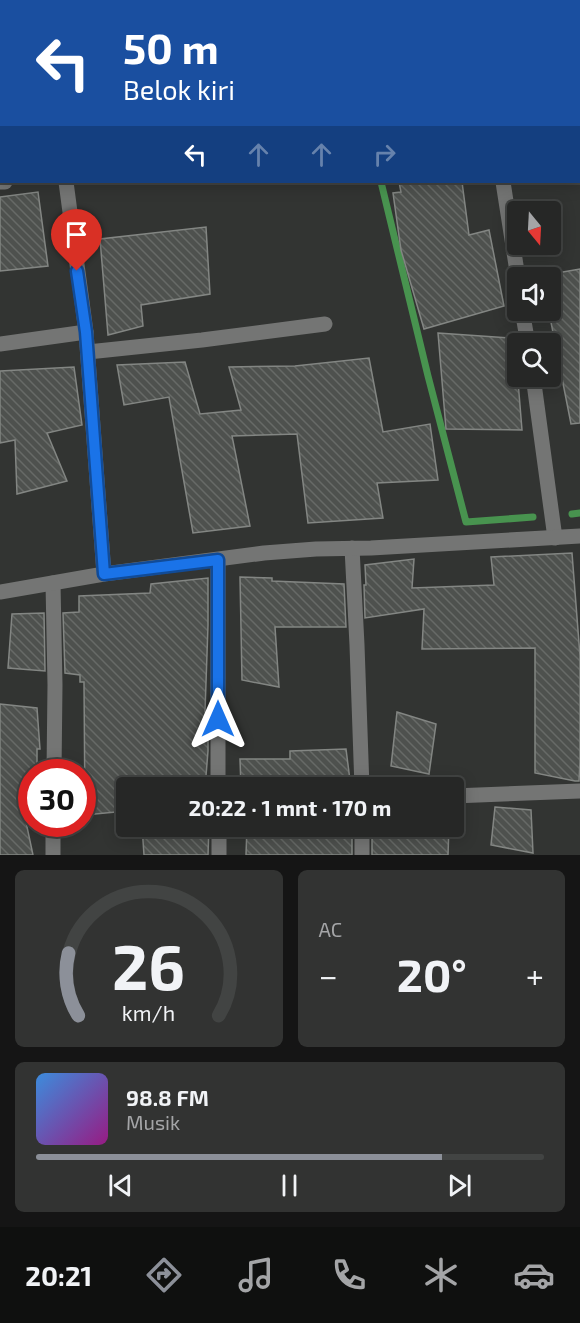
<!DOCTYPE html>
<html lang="id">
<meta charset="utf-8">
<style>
:root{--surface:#262726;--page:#323332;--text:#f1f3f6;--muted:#a4a5a7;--line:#424443;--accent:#8c9099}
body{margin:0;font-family:"Exo 2",sans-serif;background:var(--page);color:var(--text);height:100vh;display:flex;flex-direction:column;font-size:22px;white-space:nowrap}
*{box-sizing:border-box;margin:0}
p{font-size:20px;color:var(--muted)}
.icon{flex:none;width:33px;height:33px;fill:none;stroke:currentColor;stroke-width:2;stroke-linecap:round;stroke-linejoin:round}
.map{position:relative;height:855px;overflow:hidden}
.details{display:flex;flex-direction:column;gap:15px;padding:15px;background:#151515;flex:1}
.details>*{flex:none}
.banner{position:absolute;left:0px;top:0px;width:580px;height:183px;box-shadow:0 3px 15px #0003,0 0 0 2px var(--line);background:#1a4fa0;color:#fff;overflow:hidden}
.needle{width:39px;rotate:162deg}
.controls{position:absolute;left:507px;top:201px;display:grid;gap:12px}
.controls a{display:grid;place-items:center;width:54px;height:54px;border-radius:6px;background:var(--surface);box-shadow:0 3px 15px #0003,0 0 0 2px var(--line);font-size:30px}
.speed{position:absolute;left:18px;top:759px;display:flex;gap:12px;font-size:30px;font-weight:700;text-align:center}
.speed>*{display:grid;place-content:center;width:78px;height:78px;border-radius:50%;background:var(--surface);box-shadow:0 3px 15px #0003,0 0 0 2px var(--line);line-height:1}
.speed .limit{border:9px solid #d22;background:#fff;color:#111}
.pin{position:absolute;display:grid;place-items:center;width:51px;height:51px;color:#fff;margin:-62px -26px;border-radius:50% 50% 50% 0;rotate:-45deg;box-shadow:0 0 6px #0007}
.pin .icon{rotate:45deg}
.me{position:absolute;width:66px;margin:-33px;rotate:0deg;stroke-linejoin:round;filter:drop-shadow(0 0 4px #0008)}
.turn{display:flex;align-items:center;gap:21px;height:126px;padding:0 24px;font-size:27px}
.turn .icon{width:78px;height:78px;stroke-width:2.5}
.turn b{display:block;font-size:42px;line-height:51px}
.lanes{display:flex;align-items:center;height:57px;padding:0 24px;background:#0003;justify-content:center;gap:30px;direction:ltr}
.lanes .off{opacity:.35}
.big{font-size:45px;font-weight:700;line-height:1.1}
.details .card{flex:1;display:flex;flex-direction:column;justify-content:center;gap:9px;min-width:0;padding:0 21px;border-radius:9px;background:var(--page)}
.details .dial{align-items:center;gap:0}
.dial svg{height:156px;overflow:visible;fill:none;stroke:var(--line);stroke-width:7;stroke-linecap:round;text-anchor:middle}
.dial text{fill:var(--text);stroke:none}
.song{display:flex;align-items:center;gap:18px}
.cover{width:72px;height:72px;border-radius:9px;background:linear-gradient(135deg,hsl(210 70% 55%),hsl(310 70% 35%))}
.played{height:6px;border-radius:3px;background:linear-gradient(90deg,var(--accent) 80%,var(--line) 80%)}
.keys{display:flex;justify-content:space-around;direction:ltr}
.heat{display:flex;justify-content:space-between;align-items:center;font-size:33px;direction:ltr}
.details .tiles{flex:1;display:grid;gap:15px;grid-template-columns:1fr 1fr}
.card:last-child{grid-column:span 2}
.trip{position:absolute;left:116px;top:777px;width:348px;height:60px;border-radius:6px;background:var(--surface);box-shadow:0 3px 15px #0003,0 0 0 2px var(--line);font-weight:700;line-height:60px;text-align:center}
.tab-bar{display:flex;height:96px;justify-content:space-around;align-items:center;background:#0f100f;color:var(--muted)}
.tab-bar .icon{width:42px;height:42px}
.tab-bar .selected{color:var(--accent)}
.tab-bar b{font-size:27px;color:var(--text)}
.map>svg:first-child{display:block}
</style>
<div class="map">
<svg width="580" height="855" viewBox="0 0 580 855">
<defs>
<pattern id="building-back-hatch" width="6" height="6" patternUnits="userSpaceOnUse" patternTransform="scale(1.5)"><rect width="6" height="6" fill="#4e514e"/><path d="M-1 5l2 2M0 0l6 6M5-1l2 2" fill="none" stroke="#676a67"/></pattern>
</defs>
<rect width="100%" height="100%" fill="#323432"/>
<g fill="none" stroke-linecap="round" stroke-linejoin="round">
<g stroke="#48934f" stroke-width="7">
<polyline points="328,0 328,2"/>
<polyline points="381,182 428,376 466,522 533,517"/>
<polyline points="572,514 580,513"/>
</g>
</g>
<g fill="url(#building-back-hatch)" stroke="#838683" stroke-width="1.5">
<polygon points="399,182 462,182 469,235 489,230 504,306 424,329 401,250 393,193 401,192"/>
<polygon points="38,192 48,266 0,271 0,197"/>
<polygon points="206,227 210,294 141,305 143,326 108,335 100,239"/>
<polygon points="580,269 580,423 571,424 549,312 539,315 538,310 550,310 550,278 534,277"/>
<polygon points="438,333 510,338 518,381 522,430 446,429"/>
<polygon points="369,358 383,432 430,424 438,480 377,483 383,518 308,523 297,434 232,436 250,526 193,533 169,397 124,405 117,365 185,362 200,414 241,410 229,367 295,366"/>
<polygon points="74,367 82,425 47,433 67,481 17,494 15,440 0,443 0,371"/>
<polygon points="572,553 580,656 580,762 579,781 575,781 535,773 535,648 422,649 424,609 365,618 364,585 366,585 365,565 414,559 412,588 494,585 491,557"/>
<polygon points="240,577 272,578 272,581 344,584 346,627 275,627 279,687 242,680"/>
<polygon points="208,578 208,625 205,712 208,713 208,751 205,788 126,788 126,811 85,815 84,682 80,682 80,675 65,673 63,613 79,612 79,596 150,593 151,584"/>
<polygon points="44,613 45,671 8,668 12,614"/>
<polygon points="0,704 37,708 40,749 37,749 37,772 32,772 32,805 23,808 33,855 0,855"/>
<polygon points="397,712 436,724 429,774 391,766"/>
<polygon points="346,749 351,788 241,788 240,759 290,759 290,751"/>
<polygon points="495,807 531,810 533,853 491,845"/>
<polygon points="142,826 209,826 208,855 144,855"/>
<polygon points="247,826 352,826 352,855 246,855"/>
<polygon points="372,826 449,826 448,855 372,855"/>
</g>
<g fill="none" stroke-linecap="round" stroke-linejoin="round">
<g stroke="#747574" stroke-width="15">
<polyline points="33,0 33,2"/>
<polyline points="481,0 481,2"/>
<polyline points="0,26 2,25"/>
<polyline points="0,182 5,182"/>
<polyline points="66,182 86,332 104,574"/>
<polyline points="503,182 518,278"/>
<polyline points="522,310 528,344"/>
<polyline points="0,344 86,332"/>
<polyline points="88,352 202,340 325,324"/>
<polyline points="533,376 555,538"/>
<polyline points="352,548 357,645 362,788"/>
<polyline points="218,560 218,788"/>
<polyline points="53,583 55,685 54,772"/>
<polyline points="0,592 104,574 264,553 316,549 371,548 580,536"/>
<polyline points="453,796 580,791"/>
<polyline points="219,826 219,855"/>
<polyline points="53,855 53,824"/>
<polyline points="362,855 362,826"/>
</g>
</g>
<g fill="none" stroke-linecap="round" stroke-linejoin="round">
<defs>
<polyline id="route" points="77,271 86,332 104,574 218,560 218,719"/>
</defs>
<use href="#route" stroke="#114b97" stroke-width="15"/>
<use href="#route" stroke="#1a73e8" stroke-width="10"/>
</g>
</svg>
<div class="controls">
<a><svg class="needle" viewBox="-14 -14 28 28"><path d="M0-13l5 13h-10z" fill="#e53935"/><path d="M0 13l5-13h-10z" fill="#a4a5a7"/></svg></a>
<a><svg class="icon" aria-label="sound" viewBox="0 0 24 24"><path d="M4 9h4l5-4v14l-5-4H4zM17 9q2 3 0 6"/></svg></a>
<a><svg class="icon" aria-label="search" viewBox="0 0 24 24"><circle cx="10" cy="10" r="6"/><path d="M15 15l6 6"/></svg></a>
</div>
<div class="speed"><div class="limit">30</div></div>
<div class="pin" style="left:77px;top:271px;background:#d93025"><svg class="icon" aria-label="arrive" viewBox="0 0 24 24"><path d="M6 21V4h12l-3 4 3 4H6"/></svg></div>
<svg class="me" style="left:218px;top:719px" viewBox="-20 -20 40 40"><path d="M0-17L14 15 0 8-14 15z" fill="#1a73e8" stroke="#fff" stroke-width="4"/></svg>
<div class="trip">20:22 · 1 mnt · 170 m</div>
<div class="banner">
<div class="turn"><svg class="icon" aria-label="left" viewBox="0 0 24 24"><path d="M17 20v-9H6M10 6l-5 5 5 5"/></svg><div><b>50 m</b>Belok kiri</div></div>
<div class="lanes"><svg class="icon" aria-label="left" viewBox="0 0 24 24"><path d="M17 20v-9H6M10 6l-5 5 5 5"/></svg><svg class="icon off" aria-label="ahead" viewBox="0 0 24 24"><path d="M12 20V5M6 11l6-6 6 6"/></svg><svg class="icon off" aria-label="ahead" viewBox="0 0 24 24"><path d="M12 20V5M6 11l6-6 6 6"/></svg><svg class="icon off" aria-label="right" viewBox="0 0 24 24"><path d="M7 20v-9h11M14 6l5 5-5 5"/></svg></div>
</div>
</div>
<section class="details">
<div class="tiles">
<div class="card dial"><svg viewBox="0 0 100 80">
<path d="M14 69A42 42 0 1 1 86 69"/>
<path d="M14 69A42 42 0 0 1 9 37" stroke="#8c9099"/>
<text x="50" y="56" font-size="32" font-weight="700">26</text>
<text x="50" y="72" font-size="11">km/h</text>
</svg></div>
<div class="card"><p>AC</p>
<div class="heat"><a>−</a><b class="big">20°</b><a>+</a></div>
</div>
<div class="card">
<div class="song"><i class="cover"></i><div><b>98.8 FM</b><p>Musik</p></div></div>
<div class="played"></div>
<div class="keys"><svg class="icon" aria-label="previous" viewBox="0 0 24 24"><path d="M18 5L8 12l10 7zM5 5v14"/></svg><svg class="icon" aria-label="pause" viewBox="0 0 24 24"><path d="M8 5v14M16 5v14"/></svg><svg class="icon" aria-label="next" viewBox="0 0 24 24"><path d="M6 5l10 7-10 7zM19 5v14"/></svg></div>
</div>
</div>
</section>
<nav class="tab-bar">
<b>20:21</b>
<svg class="icon selected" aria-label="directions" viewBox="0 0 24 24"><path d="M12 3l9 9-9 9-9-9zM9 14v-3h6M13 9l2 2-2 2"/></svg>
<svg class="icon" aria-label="music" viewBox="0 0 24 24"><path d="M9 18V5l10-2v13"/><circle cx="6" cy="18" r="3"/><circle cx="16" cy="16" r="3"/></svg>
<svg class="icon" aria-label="phone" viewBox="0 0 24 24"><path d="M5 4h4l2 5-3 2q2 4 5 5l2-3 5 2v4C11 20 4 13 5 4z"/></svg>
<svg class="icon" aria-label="climate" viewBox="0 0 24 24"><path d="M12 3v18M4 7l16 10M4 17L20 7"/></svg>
<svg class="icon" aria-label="car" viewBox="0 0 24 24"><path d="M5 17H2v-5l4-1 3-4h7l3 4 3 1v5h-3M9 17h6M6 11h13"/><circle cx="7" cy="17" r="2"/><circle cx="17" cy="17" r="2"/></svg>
</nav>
